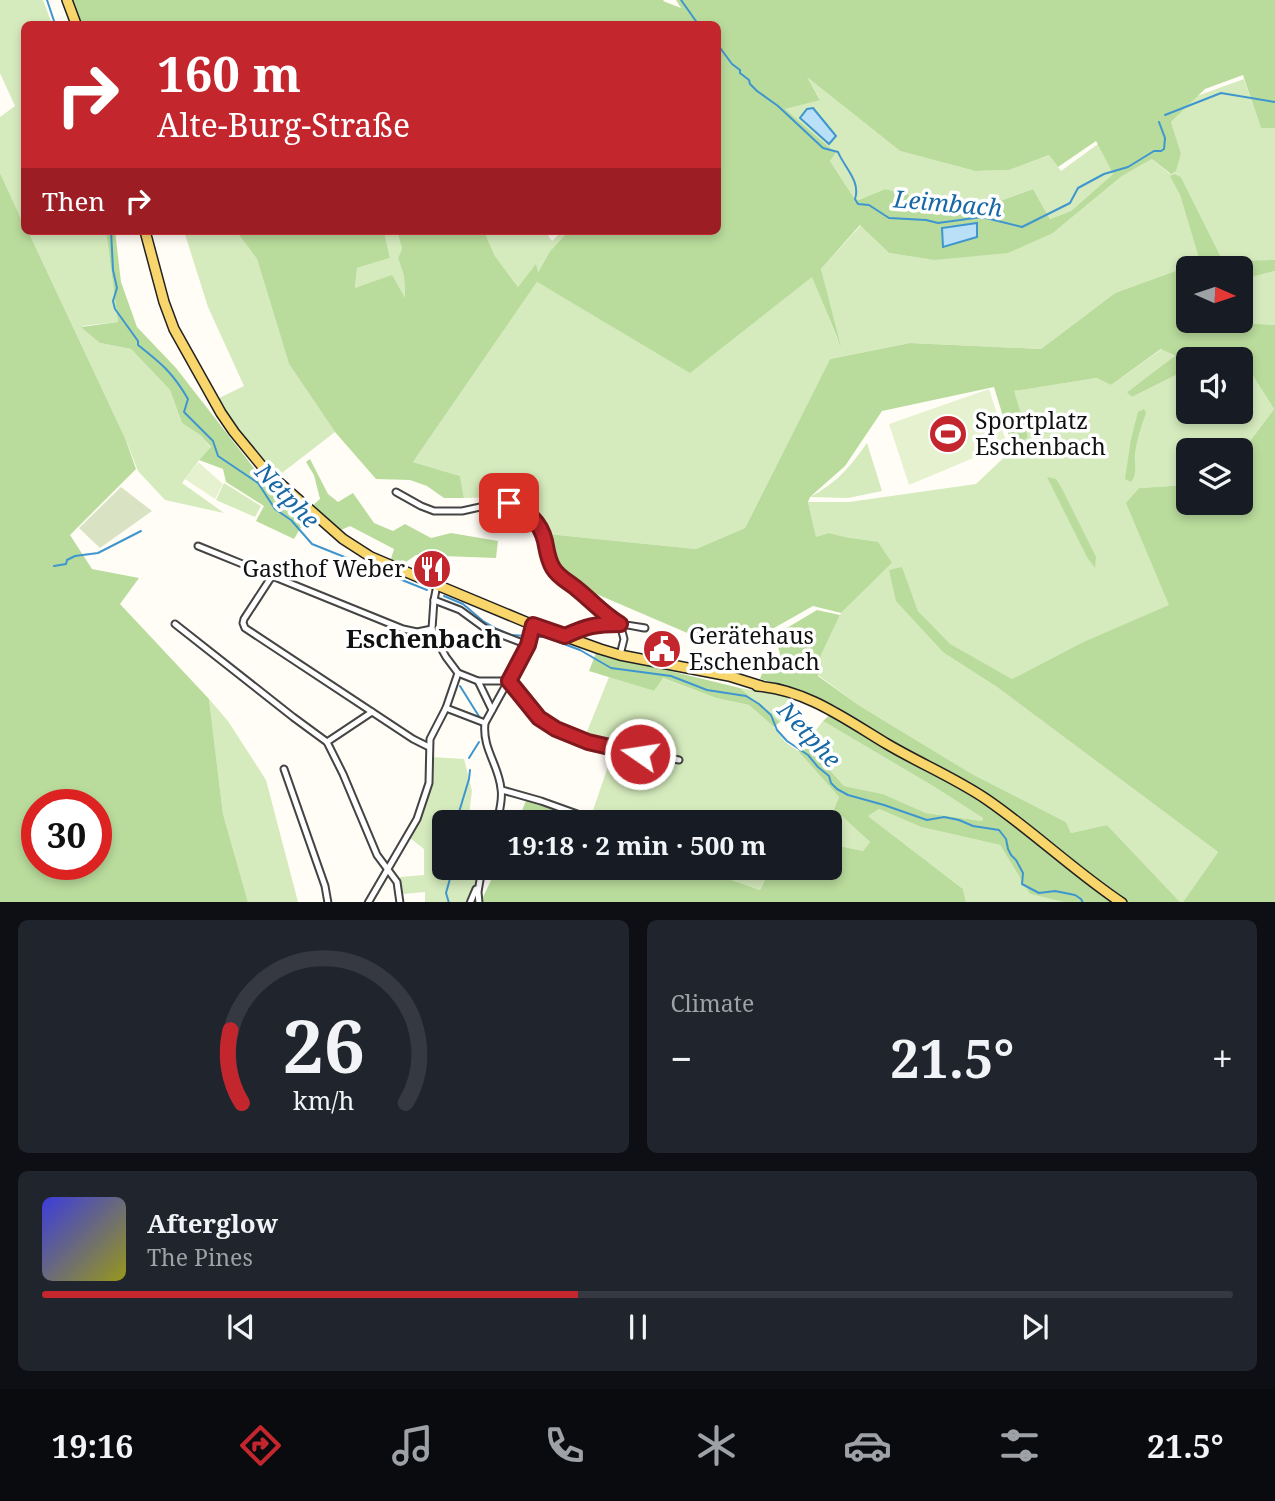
<!DOCTYPE html>
<meta charset="utf-8">
<style>
:root{--surface:#171b24;--page:#20242c;--text:#f1f3f6;--muted:#9ea1a6;--line:#363941;--accent:#c4262e}
body{margin:0;font-family:"Noto Serif",serif;background:var(--page);color:var(--text);height:100vh;display:flex;flex-direction:column;font-size:26px;white-space:nowrap}
*{box-sizing:border-box;margin:0}
p{font-size:23px;color:var(--muted)}
.icon{flex:none;width:38px;height:38px;fill:none;stroke:currentColor;stroke-width:2;stroke-linecap:round;stroke-linejoin:round}
.map{position:relative;height:902px;overflow:hidden}
.sheet{display:flex;flex-direction:column;gap:18px;padding:18px;background:#0d0f14;flex:1}
.sheet>*{flex:none}
.top-card{position:absolute;left:21px;top:21px;width:700px;height:214px;border-radius:10px;box-shadow:0 4px 10px #0003;background:#c4262e;color:#fff;overflow:hidden}
.needle{width:46px;rotate:93deg}
.tools{position:absolute;left:1176px;top:256px;display:grid;gap:14px}
.tools a{display:grid;place-items:center;width:77px;height:77px;border-radius:10px;background:var(--surface);box-shadow:0 4px 10px #0003;font-size:35px}
.speed{position:absolute;left:21px;top:789px;display:flex;gap:14px;font-size:35px;font-weight:700;text-align:center}
.speed>*{display:grid;place-content:center;width:91px;height:91px;border-radius:50%;background:var(--surface);box-shadow:0 4px 10px #0003;line-height:1}
.speed .limit{border:10px solid #d22;background:#fff;color:#111}
.pin{position:absolute;display:grid;place-items:center;width:60px;height:60px;color:#fff;margin:-30px;border-radius:14px;box-shadow:0 4px 10px #0006}
.me{position:absolute;width:77px;margin:-38px;rotate:283deg;stroke-linejoin:round;filter:drop-shadow(0 0 5px #0008)}
.turn{display:flex;align-items:center;gap:24px;height:147px;padding:0 21px;font-size:32px}
.turn .icon{width:91px;height:91px;stroke-width:2.5}
.turn b{display:block;font-size:49px;line-height:60px}
.then{display:flex;align-items:center;height:66px;padding:0 21px;background:#0003;gap:14px;font-size:26px}
.big{font-size:52px;font-weight:700;line-height:1.1}
.sheet .card{flex:1;display:flex;flex-direction:column;justify-content:center;gap:10px;min-width:0;padding:0 24px;border-radius:10px;background:var(--page)}
.sheet .dial{align-items:center;gap:0}
.dial svg{height:182px;overflow:visible;fill:none;stroke:var(--line);stroke-width:7;stroke-linecap:round;text-anchor:middle}
.dial text{fill:var(--text);stroke:none}
.song{display:flex;align-items:center;gap:21px}
.cover{width:84px;height:84px;border-radius:10px;background:linear-gradient(135deg,hsl(240 70% 55%),hsl(60 70% 35%))}
.played{height:7px;border-radius:4px;background:linear-gradient(90deg,var(--accent) 45%,var(--line) 45%)}
.keys{display:flex;justify-content:space-around;direction:ltr}
.heat{display:flex;justify-content:space-between;align-items:center;font-size:38px;direction:ltr}
.sheet .tiles{flex:1;display:grid;gap:18px;grid-template-columns:1fr 1fr}
.card:last-child{grid-column:span 2}
.trip{position:absolute;left:432px;top:810px;width:410px;height:70px;border-radius:10px;background:var(--surface);box-shadow:0 4px 10px #0003;font-weight:700;line-height:70px;text-align:center}
.menu{display:flex;height:112px;justify-content:space-around;align-items:center;background:#090b0e;color:var(--muted)}
.menu .icon{width:49px;height:49px}
.menu .current{color:var(--accent)}
.menu b{font-size:32px;color:var(--text)}
.map>svg:first-child{display:block}
</style>
<div class="map">
<svg width="1275" height="903" viewBox="0 0 1275 903">
<rect width="100%" height="100%" fill="#fffdf5"/>
<g fill="#d5ebbd">
<polygon points="0,0 43,0 52,24 24,24 24,225 0,173 0,117 15,106 0,73"/>
<polygon points="806,76 900,151 975,171 1009,170 1049,155 1061,171 1098,144 1113,174 1071,211 1050,219 1033,189 1000,201 980,204 944,203 885,189 856,201 830,161 836,153 784,109 820,99"/>
<polygon points="1244,79 1261,128 1275,128 1275,260 1223,261 1181,177 1175,174 1171,177 1180,195 1200,262 1115,293 1041,349 910,343 830,359 745,528 696,549 548,534 537,511 506,497 464,498 460,476 413,462 537,282 690,372 812,276 838,341 821,269 861,225 889,253 935,260 1053,233 1122,176 1152,159 1170,174 1181,153 1171,122 1197,96"/>
<polygon points="28,231 106,231 118,322 82,326 100,343 131,349 170,390 182,423 200,435 211,448 199,460 182,483 224,513 165,500 138,471 125,438"/>
<polygon points="184,231 236,231 257,259 289,364 335,432 278,476 223,410 217,399 244,386 208,307"/>
<polygon points="384,231 397,231 402,249 398,258 404,276 405,300 355,289 357,268 390,258"/>
<polygon points="484,231 545,231 552,241 562,231 569,231 550,251 537,273 536,265 518,287 495,256"/>
<polygon points="1275,271 1275,325 1205,321 1241,320 1241,280"/>
<polygon points="1162,349 1175,357 1128,391 1132,397 1178,374 1188,373 1188,411 1241,411 1241,366 1246,365 1274,409 1241,453 1241,450 1188,450 1188,485 1139,488 1127,503 1170,605 1083,642 1012,679 950,645 918,611 902,568 889,570 944,653 997,687 1218,852 1183,902 1180,902 1107,825 1071,833 1066,822 972,774 860,706 818,675 821,655 841,613 892,563 850,538 829,533 816,538 808,502 849,502 976,484 1013,449 1028,437 1013,391 1098,378 1111,385"/>
<path d="M867 443 882 491 848 498 810 497C839 481 848 469 867 443Z"/>
<polygon points="224,483 261,506 255,517 216,500"/>
<polygon points="609,677 654,691 662,678 716,698 749,705 774,727 785,742 798,751 839,797 834,809 870,842 863,851 830,844 830,822 589,822 615,746 584,739"/>
<polygon points="740,688 795,698 780,722"/>
<polygon points="209,699 228,721 266,780 298,902 248,902 223,814"/>
<polygon points="823,721 933,786 983,818 982,821 926,813 883,794 844,786 806,743"/>
<polygon points="431,757 464,759 472,791 468,822 444,822 444,868 480,868 476,881 465,902 425,902 425,892 403,894 400,877 424,875 424,849 410,838 419,820"/>
<polygon points="879,809 921,827 1000,845 1030,894 1063,902 966,902 963,889 868,816"/>
<polygon points="697,868 771,868 760,890"/>
</g>
<g fill="#b9dc9c" fill-rule="evenodd">
<path d="M69 0H664L663 1 681 8 676 0H1275V128H1261L1243 75 1205 89 1171 122 1181 153 1176 171 1171 174 1152 159 1122 176 1053 233 1008 253 934 260 889 253 860 225 821 269 841 347 812 277 690 373 537 282 413 462 460 476 464 498H444L427 486 410 480 376 479 335 432 289 364 257 259 236 231H384L390 258 357 268 355 288 392 275 405 298 404 276 398 258 402 249 397 231H484L495 256 518 287 536 264 538 272 550 251 569 231H718V24H78ZM807 77 900 151 975 171 1009 170 1049 155 1058 167 1096 141 1113 174 1071 211 1050 219 1033 189 1000 201 980 204 944 203 885 189 856 201 830 161 836 153 785 109 820 100Z"/>
<path d="M0 173 24 225V231H28L125 438 136 469 70 535 92 569 139 578 120 604 209 699 223 814 248 902H0ZM37 805H96V864H37Z"/>
<path d="M1175 174 1181 177 1223 261 1275 260V271L1241 280V268H1188V320L1275 325V902H1183L1218 852 997 687 944 653 896 601 889 570 902 567 918 611 950 644 1012 679 1083 642 1169 605 1126 503 1139 488 1188 485V502H1241V453L1274 409 1246 365 1241 366V359H1188V373L1178 374 1132 397 1127 392 1175 356 1161 349 1111 385 1097 378 1014 391 1028 437 1013 449 994 387 882 411 845 466 810 497 808 502 816 537 829 533 850 538 878 542 892 563 841 613 813 606 751 641C736 646 721 643 706 641L587 590 562 576 556 567 548 534 696 549 745 528 830 359 910 343 1041 349 1115 293 1200 262 1180 195 1170 176Z"/>
<polygon points="106,231 115,231 121,282 137,327 176,368 257,472 307,517 294,539 256,521 264,506 226,482 223,469 199,460 211,447 200,435 182,423 170,390 131,349 100,343 81,327 118,322"/>
<path d="M1144 409 1146 413C1141 426 1137 439 1135 453 1134 464 1138 473 1131 482L1125 479 1131 439 1138 412Z"/>
<polygon points="310,459 328,494 338,502 353,493 374,523 393,531 405,524 431,538 451,533 498,541 496,558 416,555 400,566 391,559 394,549 350,526 341,530 312,506 320,499 314,475 306,462"/>
<polygon points="1047,477 1056,479 1061,487 1096,557 1095,568 1087,557"/>
<polygon points="817,610 840,615 821,655 818,676 860,706 972,774 1066,822 1071,833 1107,825 1180,902 1129,902 1081,870 1079,877 1114,902 1063,902 1030,894 1000,845 921,827 879,809 868,816 963,889 966,902 483,903 482,899 497,868 697,868 760,890 771,868 830,868 830,844 863,851 870,842 834,809 839,797 798,751 806,743 844,786 883,794 926,813 982,821 983,818 933,786 823,721 838,707 793,688 760,679 764,668 784,670 775,635"/>
<polygon points="596,653 740,688 780,722 774,727 749,705 716,698 663,678 654,691 589,671"/>
<polygon points="526,801 546,805 591,822 517,822"/>
</g>
<polygon fill="#d9e3c4" points="121,487 152,511 100,548 79,528"/>
<g fill="#e6f2cf">
<polygon points="989,389 1007,444 909,485 889,424"/>
<polygon points="198,462 223,484 215,499 185,479"/>
</g>
<g fill="#b9e0f7" stroke="#3f96cf" stroke-width="2">
<polygon points="813,108 836,136 829,144 800,118 807,109"/>
<polygon points="977,223 977,237 943,247 942,228"/>
</g>
<g fill="none" stroke-linecap="round" stroke-linejoin="round">
<g stroke="#3f96cf" stroke-width="2">
<polyline points="47,0 55,24"/>
<polyline points="681,0 698,24"/>
<path d="M718 45 732 64 740 70V73L749 80 750 84 757 91 778 106 823 148 838 152C844 167 861 181 855 199L858 204 869 205 889 218 926 220 938 223 982 217 1022 227 1070 203 1078 188 1104 174 1128 167 1154 151H1161L1164 149 1165 138 1159 122"/>
<polyline points="1165,115 1221,93 1275,102"/>
<path d="M111 231 113 270 117 288 113 301 115 309 138 341V345C161 363 173 373 188 399L184 412 213 441 218 456 258 483 275 509 291 520 312 544 427 590"/>
<polyline points="54,566 66,564 67,560 75,556 98,553 141,531"/>
<polyline points="444,596 463,604 483,621 497,629 511,635 527,636"/>
<polyline points="532,637 545,637 580,650 611,668 671,676 707,690 746,696 759,704 771,715 777,730 787,741 808,755 818,767 829,776 831,783 837,789 848,795 884,805 927,820 944,817 959,820 973,826 999,830 1006,839 1008,849 1011,855 1016,860 1023,873 1022,884 1039,893 1055,891 1075,895 1081,899 1083,903"/>
<polyline points="460,686 480,718"/>
<polyline points="469,758 479,742"/>
<polyline points="456,822 469,779 470,770"/>
<polyline points="449,903 446,893 453,868"/>
</g>
<defs>
<g id="street">
<polyline points="396,492 421,506 434,511 462,511 503,502 523,510 533,518 541,529 550,562 559,575 576,588 605,614 620,624 624,639 620,655"/>
<polyline points="198,546 403,629 417,632 432,629"/>
<polyline points="272,576 244,619 243,623 245,628 413,739 429,747"/>
<polyline points="437,585 434,600 432,629 436,639 446,657 458,673 478,681 509,681"/>
<polyline points="434,600 460,610 486,629 528,645"/>
<polyline points="175,624 293,717 327,742 343,774 377,855 397,882 400,903"/>
<path d="M565 636C572 633 579 628 586 626 605 620 627 625 645 628"/>
<polyline points="478,681 492,710"/>
<polyline points="509,681 539,718 556,729 588,742 679,760"/>
<polyline points="446,708 485,723"/>
<polyline points="327,742 372,712"/>
<polyline points="284,769 325,886 328,903"/>
<polyline points="502,790 541,801 580,815"/>
<path d="M497 822C499 812 503 800 501 789 499 765 482 749 485 723L528 645 533 625"/>
<polyline points="368,903 417,819 429,783 430,739 446,708 458,673"/>
<polyline points="470,903 476,889"/>
<polyline points="479,903 478,892 482,868"/>
</g>
<g id="primary">
<polyline points="67,0 76,24"/>
<polyline points="145,231 164,302 174,329 221,413 234,432 266,471 343,539 371,557 437,585 533,625 600,649 620,655 729,676 761,686"/>
<path d="M757 686C805 689 847 720 887 744 919 763 955 778 986 799 1033 831 1074 871 1122 903"/>
</g>
</defs>
<use href="#street" stroke="#444" stroke-width="9"/>
<use href="#primary" stroke="#222" stroke-width="12"/>
<use href="#street" stroke="#fff" stroke-width="5"/>
<use href="#primary" stroke="#f9d66b" stroke-width="9"/>
</g>
<g fill="none" stroke-linecap="round" stroke-linejoin="round">
<defs>
<path id="route" d="M509 503C527 511 540 521 545 541 547 551 548 560 553 568 559 578 569 582 577 589 592 601 604 615 620 624 595 624 587 626 565 636L533 625 528 645 509 681 539 718 556 729 588 742 640 754"/>
</defs>
<use href="#route" stroke="#7f191e" stroke-width="18"/>
<use href="#route" stroke="#c4262e" stroke-width="12"/>
</g>
<defs>
<symbol id="stadium-disc" viewBox="-11 -11 22 22"><circle r="9.5" fill="#c4262e" stroke="#fff"/><path d="M0-5a6.5 5 0 1 0 0 10a6.5 5 0 1 0 0-10ZM-3.5-1.8h7v3.6h-7Z" fill="#fff"/></symbol>
<symbol id="restaurant-disc" viewBox="-11 -11 22 22"><circle r="9.5" fill="#c4262e" stroke="#fff"/><path d="M-5-6h1v4h1v-4h1v4h1v-4h1v5L-1.5 .5V6h-2V.5L-5-1ZM5-6V6H3V1.5H1.5Q1.5-4 5-6Z" fill="#fff"/></symbol>
<symbol id="civic-disc" viewBox="-11 -11 22 22"><circle r="9.5" fill="#c4262e" stroke="#fff"/><path d="M-.6-6.5H3V-4.5H.6V-3L4-1V1h2V6H-6V1h2V-1L-.6-3ZM-1.2 2.5V6h2.4V2.5Z" fill="#fff"/></symbol>
</defs>
<g fill-rule="evenodd">
<use href="#stadium-disc" x="926" y="412" width="44" height="44"/>
<use href="#restaurant-disc" x="410" y="547" width="44" height="44"/>
<use href="#civic-disc" x="640" y="627" width="44" height="44"/>
</g>
<g text-anchor="middle" stroke-width="7" stroke-linejoin="round" paint-order="stroke">
<g font-size="23" fill="#111" stroke="#fff" text-anchor="start">
<text x="975" y="429">Sportplatz<tspan x="975" dy="26">Eschenbach</tspan></text>
<text x="405" y="577" text-anchor="end">Gasthof Weber</text>
<text x="689" y="644">Gerätehaus<tspan x="689" dy="26">Eschenbach</tspan></text>
</g>
<g font-size="24" font-style="italic" fill="#1768a6" stroke="#fff">
<text transform="translate(948 204) rotate(5)" y="8">Leimbach</text>
<text transform="translate(287 496) rotate(46)" y="8">Netphe</text>
<text transform="translate(809 735) rotate(47)" y="8">Netphe</text>
</g>
<g font-size="26" font-weight="bold" fill="#111" stroke="#fff">
<text x="424" y="648">Eschenbach</text>
</g>
</g>
</svg>
<div class="tools">
<a><svg class="needle" viewBox="-14 -14 28 28"><path d="M0-13l5 13h-10z" fill="#e53935"/><path d="M0 13l5-13h-10z" fill="#9ea1a6"/></svg></a>
<a><svg class="icon" aria-label="sound" viewBox="0 0 24 24"><path d="M4 9h4l5-4v14l-5-4H4zM17 9q2 3 0 6"/></svg></a>
<a><svg class="icon" aria-label="layers" viewBox="0 0 24 24"><path d="M12 4l9 5-9 5-9-5zM3 14l9 5 9-5"/></svg></a>
</div>
<div class="speed"><div class="limit">30</div></div>
<div class="pin" style="left:509px;top:503px;background:#d93025"><svg class="icon" aria-label="arrive" viewBox="0 0 24 24"><path d="M6 21V4h12l-3 4 3 4H6"/></svg></div>
<svg class="me" style="left:640px;top:754px" viewBox="-20 -20 40 40"><circle r="17" fill="#c4262e" stroke="#fff" stroke-width="3"/><path d="M0-11L8 9 0 5-8 9z" fill="#fff"/></svg>
<div class="trip">19:18 · 2 min · 500 m</div>
<div class="top-card">
<div class="turn"><svg class="icon" aria-label="right" viewBox="0 0 24 24"><path d="M7 20v-9h11M14 6l5 5-5 5"/></svg><div><b>160 m</b>Alte-Burg-Straße</div></div>
<div class="then">Then<svg class="icon" aria-label="right" viewBox="0 0 24 24"><path d="M7 20v-9h11M14 6l5 5-5 5"/></svg></div>
</div>
</div>
<section class="sheet">
<div class="tiles">
<div class="card dial"><svg viewBox="0 0 100 80">
<path d="M14 69A42 42 0 1 1 86 69"/>
<path d="M14 69A42 42 0 0 1 9 37" stroke="#c4262e"/>
<text x="50" y="56" font-size="32" font-weight="700">26</text>
<text x="50" y="72" font-size="11">km/h</text>
</svg></div>
<div class="card"><p>Climate</p>
<div class="heat"><a>−</a><b class="big">21.5°</b><a>+</a></div>
</div>
<div class="card">
<div class="song"><i class="cover"></i><div><b>Afterglow</b><p>The Pines</p></div></div>
<div class="played"></div>
<div class="keys"><svg class="icon" aria-label="previous" viewBox="0 0 24 24"><path d="M18 5L8 12l10 7zM5 5v14"/></svg><svg class="icon" aria-label="pause" viewBox="0 0 24 24"><path d="M8 5v14M16 5v14"/></svg><svg class="icon" aria-label="next" viewBox="0 0 24 24"><path d="M6 5l10 7-10 7zM19 5v14"/></svg></div>
</div>
</div>
</section>
<nav class="menu">
<b>19:16</b>
<svg class="icon current" aria-label="directions" viewBox="0 0 24 24"><path d="M12 3l9 9-9 9-9-9zM9 14v-3h6M13 9l2 2-2 2"/></svg>
<svg class="icon" aria-label="music" viewBox="0 0 24 24"><path d="M9 18V5l10-2v13"/><circle cx="6" cy="18" r="3"/><circle cx="16" cy="16" r="3"/></svg>
<svg class="icon" aria-label="phone" viewBox="0 0 24 24"><path d="M5 4h4l2 5-3 2q2 4 5 5l2-3 5 2v4C11 20 4 13 5 4z"/></svg>
<svg class="icon" aria-label="climate" viewBox="0 0 24 24"><path d="M12 3v18M4 7l16 10M4 17L20 7"/></svg>
<svg class="icon" aria-label="car" viewBox="0 0 24 24"><path d="M5 17H2v-5l4-1 3-4h7l3 4 3 1v5h-3M9 17h6M6 11h13"/><circle cx="7" cy="17" r="2"/><circle cx="17" cy="17" r="2"/></svg>
<svg class="icon" aria-label="filters" viewBox="0 0 24 24"><path d="M4 7h16M4 17h16"/><circle cx="9" cy="7" r="2"/><circle cx="15" cy="17" r="2"/></svg>
<b>21.5°</b>
</nav>
